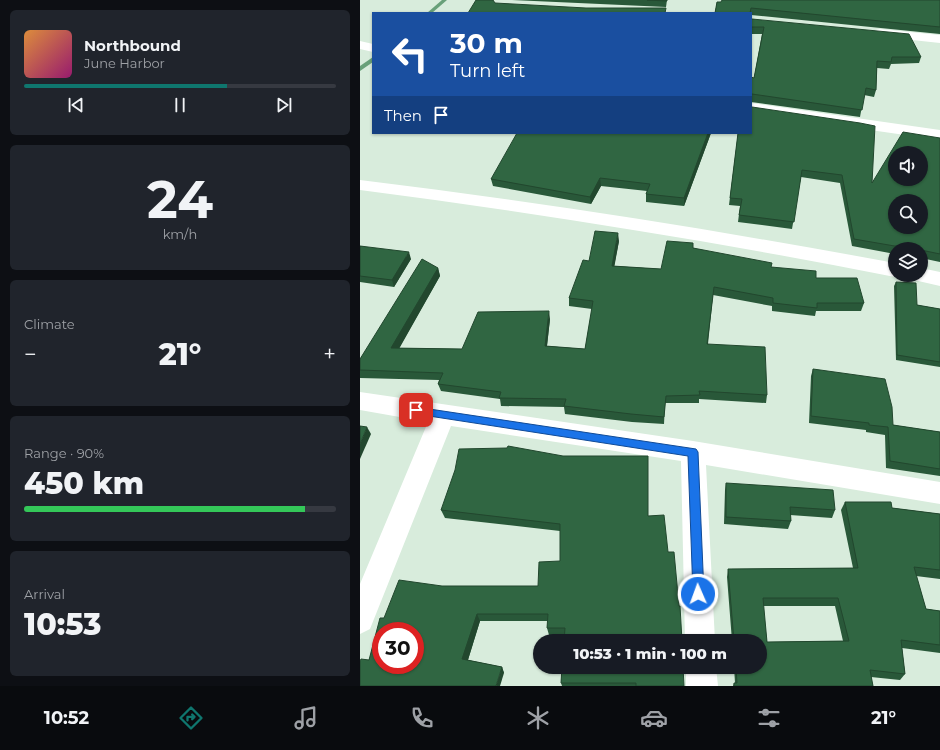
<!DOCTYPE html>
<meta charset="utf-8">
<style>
:root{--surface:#171b24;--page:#20242c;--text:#f1f3f6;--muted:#9ea1a6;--line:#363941;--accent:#0f766e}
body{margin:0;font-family:Montserrat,sans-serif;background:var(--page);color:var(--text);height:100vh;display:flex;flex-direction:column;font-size:15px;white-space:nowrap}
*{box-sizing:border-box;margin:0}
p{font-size:13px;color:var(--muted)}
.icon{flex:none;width:22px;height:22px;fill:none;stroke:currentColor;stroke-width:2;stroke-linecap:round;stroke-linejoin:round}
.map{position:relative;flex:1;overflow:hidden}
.side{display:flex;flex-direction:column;gap:10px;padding:10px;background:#0d0f14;width:360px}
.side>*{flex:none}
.hud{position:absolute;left:12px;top:12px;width:380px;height:122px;border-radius:0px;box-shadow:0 1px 3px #0004;background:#1a4fa0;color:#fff;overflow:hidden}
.buttons{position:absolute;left:528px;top:146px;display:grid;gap:8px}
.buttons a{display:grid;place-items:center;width:40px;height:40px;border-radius:50%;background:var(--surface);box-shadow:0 1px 3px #0004;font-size:20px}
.speed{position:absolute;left:12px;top:622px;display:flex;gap:8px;font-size:20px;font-weight:700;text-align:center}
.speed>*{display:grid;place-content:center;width:52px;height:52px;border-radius:50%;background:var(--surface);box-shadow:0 1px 3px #0004;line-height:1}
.speed .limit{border:6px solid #d22;background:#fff;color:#111}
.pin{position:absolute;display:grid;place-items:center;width:34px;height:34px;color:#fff;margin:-17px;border-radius:8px;box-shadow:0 2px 6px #0006}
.me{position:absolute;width:44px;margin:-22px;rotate:358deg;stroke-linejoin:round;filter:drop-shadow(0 0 3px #0008)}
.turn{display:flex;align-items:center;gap:14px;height:84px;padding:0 12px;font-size:18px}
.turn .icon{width:52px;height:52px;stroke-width:2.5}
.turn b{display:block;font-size:28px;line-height:34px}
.then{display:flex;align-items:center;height:38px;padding:0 12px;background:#0003;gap:8px;font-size:15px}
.big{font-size:30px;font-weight:800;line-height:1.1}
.side .widget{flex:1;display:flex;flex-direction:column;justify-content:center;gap:6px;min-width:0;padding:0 14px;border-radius:6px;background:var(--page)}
.side .dial{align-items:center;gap:0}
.dial b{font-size:52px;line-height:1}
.song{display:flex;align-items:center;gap:12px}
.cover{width:48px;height:48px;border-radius:6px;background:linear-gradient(135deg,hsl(30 70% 55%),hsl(320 70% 35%))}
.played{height:4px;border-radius:2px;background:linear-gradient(90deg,var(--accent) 65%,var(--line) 65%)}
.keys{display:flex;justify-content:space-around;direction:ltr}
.heat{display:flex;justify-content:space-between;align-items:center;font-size:22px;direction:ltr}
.charge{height:6px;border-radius:3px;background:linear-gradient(90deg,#34c759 90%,var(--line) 0)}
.trip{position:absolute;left:173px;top:634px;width:234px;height:40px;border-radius:20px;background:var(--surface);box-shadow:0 1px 3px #0004;font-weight:800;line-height:40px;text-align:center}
.dock{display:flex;height:64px;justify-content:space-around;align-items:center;background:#090b0e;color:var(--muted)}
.dock .icon{width:28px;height:28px}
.dock .on{color:var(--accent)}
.dock b{font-size:18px;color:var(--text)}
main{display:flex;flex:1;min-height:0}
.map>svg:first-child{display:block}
</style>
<main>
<section class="side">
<div class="widget">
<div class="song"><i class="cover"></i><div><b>Northbound</b><p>June Harbor</p></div></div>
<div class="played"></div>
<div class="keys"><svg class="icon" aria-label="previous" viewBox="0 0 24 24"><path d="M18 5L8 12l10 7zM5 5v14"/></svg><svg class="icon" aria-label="pause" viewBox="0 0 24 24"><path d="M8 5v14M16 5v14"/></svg><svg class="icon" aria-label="next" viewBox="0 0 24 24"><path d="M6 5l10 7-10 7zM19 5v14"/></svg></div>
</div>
<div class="widget dial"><b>24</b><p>km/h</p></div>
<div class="widget"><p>Climate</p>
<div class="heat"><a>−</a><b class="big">21°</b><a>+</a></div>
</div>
<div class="widget"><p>Range · 90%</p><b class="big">450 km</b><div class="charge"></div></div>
<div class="widget"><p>Arrival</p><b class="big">10:53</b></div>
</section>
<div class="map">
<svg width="580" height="686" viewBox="0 0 580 686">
<rect width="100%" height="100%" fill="#d8ecdc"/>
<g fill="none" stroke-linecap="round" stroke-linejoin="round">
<g fill="#68a079" fill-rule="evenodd">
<polygon points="82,0 87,0 72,13 67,13"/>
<polygon points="13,57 13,62 0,71 0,66"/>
</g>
<g fill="#fff" fill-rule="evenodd">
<polygon points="520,29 580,35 580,43 515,36 513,33 515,30"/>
<polygon points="0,41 13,44 13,52 0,49"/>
<polygon points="391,103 580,130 580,140 391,113"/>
<path d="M0 180C179 202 357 230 535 263V275H541L535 277C358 242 179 213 0 190Z"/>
<polygon points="561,268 580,272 580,286 554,280 551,275 561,275"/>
<polygon points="0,392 333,441 580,482 580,504 346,465 355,641 325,641 321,461 91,426 10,629 0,634 0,584 68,422 0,410"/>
<polygon points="326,667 356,667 358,686 326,686"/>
</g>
</g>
<g fill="#295839" fill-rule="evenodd">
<polygon points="152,0 307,0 306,7"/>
<polygon points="580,0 580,34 391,15 391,13 355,13 357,2"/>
<polygon points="391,18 392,19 561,57 559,63 531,64 529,69 517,68 516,90 514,97 504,95 500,117 391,102 394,78 402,34 391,34"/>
<polygon points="351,133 324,206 286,202 286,194 287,191 241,186 231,204 133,186 131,179"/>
<polygon points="378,133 512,183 580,138 580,262 561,258 561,249 535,249 535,254 492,246 480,183 441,177 432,229 378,222 380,206 369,205"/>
<polygon points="259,241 254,266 301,269 333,248 456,278 504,303 501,311 456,311 455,316 412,311 412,306 353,295 348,344 407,395 406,403 339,399 339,403 305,403 304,424 272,422 205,414 204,407 141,406 140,399 81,391 78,384 79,380 0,378 0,359 78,268 80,276 39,348 102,349 190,319 187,346 225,349 232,309 209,306 209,298 229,261"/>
<polygon points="0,246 51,259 34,287 0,282"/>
<polygon points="536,282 557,305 580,309 580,367 536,360 534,286"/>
<polygon points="453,369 533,425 580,432 580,476 526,468 525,435 506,432 506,430 449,423 451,376"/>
<polygon points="203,456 288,456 204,635 189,635 187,628 188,621 120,621 108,660 142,667 144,673 9,660 24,618 82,586 178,586 200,561 200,531 85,518 81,510"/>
<polygon points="366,483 475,510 472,518 430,515 431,521 428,529 364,524 365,490"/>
<path d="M485 502 580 514V579L556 576 566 609 580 611V653L542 648 545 674 540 680 511 677 513 686H373L374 683H375L374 667H400V641H372L367 577 368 569 493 568 481 510ZM403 606H475L483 641 407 642Z"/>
<polygon points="202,667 324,686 202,686 201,683"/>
</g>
<g fill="#22472e">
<polygon points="348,133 351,133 324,206 324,198"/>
<polygon points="240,178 241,186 231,204 230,197"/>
<polygon points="258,233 259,241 253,274 252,266"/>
<polygon points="49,252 51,259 34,287 32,280"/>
<polygon points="78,268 80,276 35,356 31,348"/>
<polygon points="189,311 190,319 186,354 185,346"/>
<polygon points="7,427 11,434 0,459 0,444"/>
<polygon points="117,614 120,621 106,666 102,659"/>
<polygon points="142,667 144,673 140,686 136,686"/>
</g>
<g fill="#306642" stroke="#22472e" fill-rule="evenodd">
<polygon points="116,0 133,0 135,3 226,8 306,8 305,13 108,13"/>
<polygon points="287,0 307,0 307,1"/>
<polygon points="362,0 580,0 580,27 391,8 390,13 355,13 357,2 361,2"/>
<polygon points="391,18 392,19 549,34 561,57 532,57 531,62 517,61 516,90 506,88 502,110 392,94 391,95 391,77 394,78 404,27 391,27"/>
<path d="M391 107H392L500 123 515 126 512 183 543 132 580 138V254L561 250V249H552L494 239 482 175 442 170 434 222 379 215 382 199 370 198 378 133H391ZM535 153H561V179H535ZM535 201H561V227H535Z"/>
<polygon points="157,133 348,133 324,198 286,194 290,184 240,178 230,197 131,179"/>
<polygon points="235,231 258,233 252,266 301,269 307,241 333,243 333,248 412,263 411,267 456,271 456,278 497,278 504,303 457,303 457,308 413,303 413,298 354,287 347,344 405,347 407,395 339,391 340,395 306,396 304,417 271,414 204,406 206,399 139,398 141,392 78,384 83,373 0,370 0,359 62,259 78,268 31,348 102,349 118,312 189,311 185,346 225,349 233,301 209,298 223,260 229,261"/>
<polygon points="0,246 49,252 32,280 0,276"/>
<polygon points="536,282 556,283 557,305 580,309 580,362 537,355"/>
<polygon points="453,369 525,379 532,407 533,425 580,432 580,469 530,461 528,427 509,425 509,423 451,416"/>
<polygon points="0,426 7,427 0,444"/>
<path d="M148 446 203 456H288V516L304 515 308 552H314L319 606H320L322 641H204L205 628H187L188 614H117L102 659 142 667 136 686H0V661L1 659 9 660 20 618H24L39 580 82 586H178L179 562 200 561V524L81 510 95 470 99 449 147 448ZM21 631H55V665H21Z"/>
<polygon points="366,483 473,490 475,510 430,507 431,521 366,517"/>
<path d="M485 502H531L532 508 580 514V570L554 567 566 609 580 611V645L541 640 545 674 510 670 513 686H374V683H377L376 667H400V641H374L368 569 498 568ZM403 598H478L489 641 407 642Z"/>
<polygon points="202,667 323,667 324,686 276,686 276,683 201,683"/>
</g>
<polygon fill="#1a73e8" stroke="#114b97" points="56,407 336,449 338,452 344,594 343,598 338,600 334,598 333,594 328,456 56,414 52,413 51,410 52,408"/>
</svg>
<div class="buttons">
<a><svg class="icon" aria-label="sound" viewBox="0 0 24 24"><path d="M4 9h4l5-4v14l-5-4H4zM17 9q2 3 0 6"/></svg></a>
<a><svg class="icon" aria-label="search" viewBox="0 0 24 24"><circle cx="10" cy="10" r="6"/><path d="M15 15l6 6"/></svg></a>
<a><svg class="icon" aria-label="layers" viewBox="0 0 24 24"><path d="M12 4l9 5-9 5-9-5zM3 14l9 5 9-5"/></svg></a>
</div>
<div class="speed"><div class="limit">30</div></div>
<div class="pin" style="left:56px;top:410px;background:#d93025"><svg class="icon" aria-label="arrive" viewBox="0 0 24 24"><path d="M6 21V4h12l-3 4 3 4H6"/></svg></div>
<svg class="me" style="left:338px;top:594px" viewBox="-20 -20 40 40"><circle r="17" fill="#1a73e8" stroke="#fff" stroke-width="3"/><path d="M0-11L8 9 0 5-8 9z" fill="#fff"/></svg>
<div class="trip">10:53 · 1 min · 100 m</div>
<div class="hud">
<div class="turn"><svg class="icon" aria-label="left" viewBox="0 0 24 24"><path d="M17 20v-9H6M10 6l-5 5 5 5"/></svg><div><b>30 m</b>Turn left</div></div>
<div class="then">Then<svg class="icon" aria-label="arrive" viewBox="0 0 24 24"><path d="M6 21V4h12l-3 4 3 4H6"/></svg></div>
</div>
</div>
</main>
<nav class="dock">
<b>10:52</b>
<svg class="icon on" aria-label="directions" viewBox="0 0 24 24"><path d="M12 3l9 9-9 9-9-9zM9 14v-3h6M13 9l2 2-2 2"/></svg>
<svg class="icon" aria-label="music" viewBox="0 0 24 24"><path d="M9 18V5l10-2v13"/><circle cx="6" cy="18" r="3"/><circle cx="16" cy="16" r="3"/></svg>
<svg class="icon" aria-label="phone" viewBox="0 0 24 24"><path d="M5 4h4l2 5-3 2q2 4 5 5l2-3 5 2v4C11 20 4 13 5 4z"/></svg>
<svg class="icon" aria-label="climate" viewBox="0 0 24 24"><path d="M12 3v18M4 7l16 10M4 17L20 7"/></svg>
<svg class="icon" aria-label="car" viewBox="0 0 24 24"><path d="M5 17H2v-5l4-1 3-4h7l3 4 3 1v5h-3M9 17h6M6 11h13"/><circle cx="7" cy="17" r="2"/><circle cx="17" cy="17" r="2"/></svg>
<svg class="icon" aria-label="filters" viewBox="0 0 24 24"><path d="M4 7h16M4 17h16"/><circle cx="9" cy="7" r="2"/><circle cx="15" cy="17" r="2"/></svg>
<b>21°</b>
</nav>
